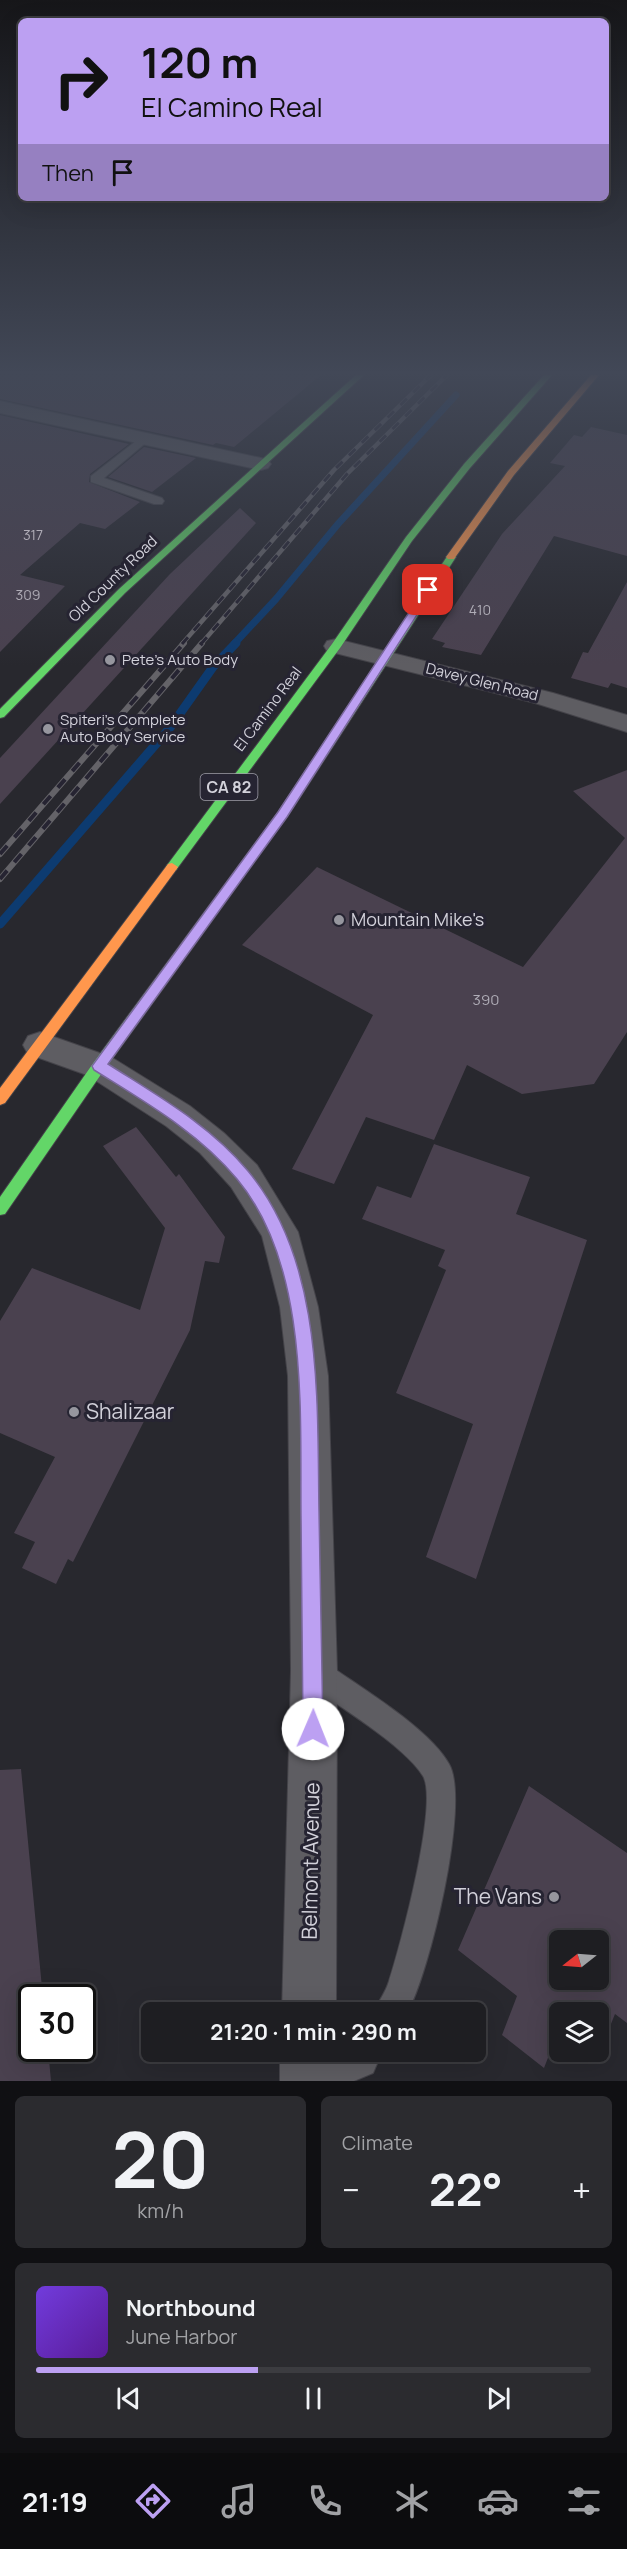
<!DOCTYPE html>
<meta charset="utf-8">
<style>
:root{--surface:#1e1e22;--page:#2b2b2f;--text:#f1f3f6;--muted:#a1a2a5;--line:#3c3c40;--accent:#bca0f2}
body{margin:0;font-family:Manrope,sans-serif;background:var(--page);color:var(--text);height:100vh;display:flex;flex-direction:column;font-size:22px;white-space:nowrap}
*{box-sizing:border-box;margin:0}
p{font-size:20px;color:var(--muted)}
.icon{flex:none;width:33px;height:33px;fill:none;stroke:currentColor;stroke-width:2;stroke-linecap:round;stroke-linejoin:round}
.map{position:relative;height:2081px;overflow:hidden}
.side{display:flex;flex-direction:column;gap:15px;padding:15px;background:#101013;flex:1}
.side>*{flex:none}
.guide{position:absolute;left:18px;top:18px;width:591px;height:183px;border-radius:9px;box-shadow:0 6px 24px #0002,0 0 0 2px var(--line);background:#bca0f2;color:#111;overflow:hidden}
.needle{width:39px;rotate:253deg}
.controls{position:absolute;left:549px;top:1930px;display:grid;gap:12px}
.controls a{display:grid;place-items:center;width:60px;height:60px;border-radius:9px;background:var(--surface);box-shadow:0 6px 24px #0002,0 0 0 2px var(--line);font-size:30px}
.speed{position:absolute;left:18px;top:1984px;display:flex;gap:12px;font-size:30px;font-weight:700;text-align:center}
.speed>*{display:grid;place-content:center;width:78px;height:78px;border-radius:50%;background:var(--surface);box-shadow:0 6px 24px #0002,0 0 0 2px var(--line);line-height:1}
.speed .limit{border:3px solid #111;border-radius:9px;background:#fff;color:#111}
.pin{position:absolute;display:grid;place-items:center;width:51px;height:51px;color:#fff;margin:-26px;border-radius:12px;box-shadow:0 3px 9px #0006}
.me{position:absolute;width:66px;margin:-33px;rotate:1deg;stroke-linejoin:round;filter:drop-shadow(0 0 4px #0008)}
.turn{display:flex;align-items:center;gap:21px;height:126px;padding:0 24px;font-size:27px}
.turn .icon{width:78px;height:78px;stroke-width:2.5}
.turn b{display:block;font-size:42px;line-height:51px}
.then{display:flex;align-items:center;height:57px;padding:0 24px;background:#0003;gap:12px;font-size:22px}
.big{font-size:45px;font-weight:700;line-height:1.1}
.side .card{flex:1;display:flex;flex-direction:column;justify-content:center;gap:9px;min-width:0;padding:0 21px;border-radius:9px;background:var(--page)}
.side .dial{align-items:center;gap:0}
.dial b{font-size:78px;line-height:1}
.song{display:flex;align-items:center;gap:18px}
.cover{width:72px;height:72px;border-radius:9px;background:linear-gradient(135deg,hsl(260 70% 55%),hsl(270 70% 35%))}
.played{height:6px;border-radius:3px;background:linear-gradient(90deg,var(--accent) 40%,var(--line) 40%)}
.keys{display:flex;justify-content:space-around;direction:ltr}
.heat{display:flex;justify-content:space-between;align-items:center;font-size:33px;direction:ltr}
.side .tiles{flex:1;display:grid;gap:15px;grid-template-columns:1fr 1fr}
.card:last-child{grid-column:span 2}
.trip{position:absolute;left:141px;top:2002px;width:345px;height:60px;border-radius:9px;background:var(--surface);box-shadow:0 6px 24px #0002,0 0 0 2px var(--line);font-weight:700;line-height:60px;text-align:center}
.tabs{display:flex;height:96px;justify-content:space-around;align-items:center;background:#0c0c0e;color:var(--muted)}
.tabs .icon{width:42px;height:42px}
.tabs .selected{color:var(--accent)}
.tabs b{font-size:27px;color:var(--text)}
.map>svg:first-child{display:block}
</style>
<div class="map">
<svg width="627" height="2081" viewBox="0 0 627 2081">
<rect width="100%" height="100%" fill="#28282e"/>
<g fill="none" stroke-linecap="round" stroke-linejoin="round">
<polyline stroke="#0d3b70" stroke-width="7" points="234,644 276,599 338,524 456,395"/>
<polyline stroke="#0d3b70" stroke-width="9" points="0,924 169,729 213,667 236,643"/>
</g>
<g fill="#4a414f" fill-rule="evenodd">
<polygon points="0,375 321,375 234,447 216,443 213,445 0,399"/>
<polygon points="0,415 129,444 90,474 89,482 140,502 105,529 80,523 20,575 65,586 0,652"/>
<polygon points="591,427 627,435 627,556 554,536 481,655 442,647 445,643 432,639 502,534 565,466 550,463 574,435 582,437"/>
<polygon points="144,447 196,458 152,492 108,477"/>
<polygon points="240,508 256,523 0,804 0,758 170,574"/>
<polygon points="627,582 627,688 611,683 608,688 571,678 583,652 588,653"/>
<polygon points="627,770 627,1032 594,1084 522,1094 467,1065 434,1140 366,1117 334,1184 292,1169 373,1015 242,945 317,867 523,967 625,838 573,791"/>
<polygon points="136,1127 176,1177 179,1174 225,1237 219,1263 205,1261 190,1330 73,1562 68,1559 56,1584 22,1568 35,1542 14,1533 55,1457 0,1433 0,1321 32,1268 140,1310 165,1228 103,1146"/>
<polygon points="434,1144 530,1177 516,1214 587,1240 476,1579 426,1557 473,1424 396,1393 446,1270 438,1266 445,1250 362,1219 377,1186 411,1198"/>
<polygon points="21,1769 43,1998 32,1998 32,2049 48,2049 51,2081 0,2081 0,1770"/>
<path d="M529 1786 627 1853V2023L615 2014 600 2051 598 2050V2013H560V2027L544 2068 502 2035 517 1996 458 1950ZM560 1941H598V1980H560Z"/>
</g>
<g fill="none" stroke-linecap="round" stroke-linejoin="round">
<defs>
<g id="lane">
<polygon points="145,434 149,436 149,440 104,478 162,498 164,501 162,504 154,504 91,482 91,476"/>
<path d="M316 1659 326 1663C361 1688 429 1728 449 1764 471 1802 429 1975 407 2013H373C378 2002 386 1992 389 1981 400 1947 439 1803 423 1776 404 1745 338 1706 306 1683L302 1673 306 1663Z"/>
<polygon points="344,2052 382,2052 373,2073 354,2081 301,2081 305,2069"/>
</g>
<g id="street">
<polygon points="0,401 261,458 268,460 271,464 268,468 261,470 0,413"/>
<polygon points="336,639 553,693 627,715 627,732 535,703 327,651 324,646 327,641"/>
<polygon points="40,1032 111,1057 190,1106 224,1133 257,1165 298,1232 318,1307 328,1376 337,1671 336,2013 282,2013 291,1671 288,1376 280,1307 262,1236 231,1187 200,1153 166,1126 87,1075 28,1054 23,1045 28,1036"/>
<rect x="280" y="2052" width="56" height="29"/>
</g>
<g id="fast">
<polygon points="356,375 364,375 125,593 4,717 0,718 0,709 119,589"/>
<polygon points="544,375 552,375 470,468 412,541 340,648 176,870 168,870 166,867 168,864 332,644 406,537 464,464"/>
<polygon points="448,555 456,557 287,817 104,1070 5,1214 0,1215 0,1197 94,1062 279,811"/>
</g>
<g id="slow">
<polygon points="591,375 599,375 514,475 454,559 448,559 446,557 508,471"/>
<polygon points="172,863 178,867 176,870 5,1103 0,1105 0,1088 168,864"/>
</g>
</defs>
<use href="#lane" stroke="#444349" stroke-width="2"/>
<use href="#street" stroke="#444349" stroke-width="2"/>
<use href="#fast" stroke="#444349" stroke-width="2"/>
<use href="#slow" stroke="#444349" stroke-width="2"/>
<use href="#lane" fill="#5e5d62" fill-rule="evenodd"/>
<use href="#street" fill="#5e5d62" fill-rule="evenodd"/>
<use href="#fast" fill="#63d668" fill-rule="evenodd"/>
<use href="#slow" fill="#ff974d" fill-rule="evenodd"/>
<defs>
<g id="rail-far1">
<polyline points="182,644 334,470 431,375"/>
<polyline points="201,644 347,474 447,375"/>
</g>
<g id="rail">
<polyline points="0,854 184,643"/>
<polyline points="0,879 202,643"/>
</g>
</defs>
<use href="#rail-far1" stroke="#646368" stroke-width="4.5"/>
<use href="#rail" stroke="#646368" stroke-width="6"/>
<use href="#rail-far1" stroke="#262432" stroke-width="3" stroke-dasharray="9" stroke-linecap="butt"/>
<use href="#rail" stroke="#262432" stroke-width="4" stroke-dasharray="11" stroke-linecap="butt"/>
</g>
<linearGradient id="sky" x2="0" y2="1"><stop stop-color="#161619"/><stop offset="0.56" stop-color="#424857"/><stop offset="1" stop-color="#424857" stop-opacity="0"/></linearGradient>
<rect width="627" height="666" fill="url(#sky)"/>
<path fill="#bca0f2" stroke="#7a689d" stroke-width="1.5" d="M425 588 433 590 287 817 108 1064C158 1096 210 1125 248 1171 324 1262 317 1399 319 1511 320 1584 322 1656 323 1729L320 1736 313 1739 306 1736 303 1729C302 1658 302 1587 301 1516 300 1410 309 1265 237 1179 198 1132 145 1102 94 1070L92 1066 278 812Z"/>
<g fill="#96969e" stroke="#262432" stroke-width="2">
<circle cx="110" cy="660" r="6"/>
<circle cx="48" cy="729" r="6"/>
<circle cx="339" cy="920" r="6"/>
<circle cx="74" cy="1412" r="6"/>
<circle cx="554" cy="1897" r="6"/>
</g>
<g text-anchor="middle" stroke-width="6" stroke-linejoin="round" paint-order="stroke">
<g font-size="14" fill="#b0adb7">
<text x="33" y="540">317</text>
<text x="28" y="600">309</text>
<text x="480" y="615">410</text>
</g>
<g font-size="15" fill="#d2d1da" stroke="#262432">
<text transform="translate(113 579) rotate(-44)" y="5">Old County Road</text>
<text transform="translate(482 682) rotate(14)" y="5">Davey Glen Road</text>
<text transform="translate(268 709) rotate(-53)" y="5">El Camino Real</text>
</g>
<g font-size="15" fill="#d2d1da" stroke="#262432" text-anchor="start">
<text x="122" y="665">Pete's Auto Body</text>
<text x="60" y="725">Spiteri's Complete<tspan x="60" dy="17">Auto Body Service</tspan></text>
</g>
<g font-size="15" fill="#b0adb7">
<text x="486" y="1005">390</text>
</g>
<rect fill="#262432" stroke="#9e9da8" stroke-width="1.5" x="200.5" y="774" width="57" height="26" rx="4.5"/>
<g font-size="16" font-weight="bold" fill="#d2d1da">
<text x="229" y="793">CA 82</text>
</g>
<g font-size="18" fill="#d2d1da" stroke="#262432" text-anchor="start">
<text x="351" y="926">Mountain Mike's</text>
</g>
<g font-size="21" fill="#d2d1da" stroke="#262432" text-anchor="start">
<text x="86" y="1419">Shalizaar</text>
<text x="542" y="1904" text-anchor="end">The Vans</text>
</g>
<g font-size="21" fill="#d2d1da" stroke="#262432">
<text transform="translate(311 1861) rotate(-89)" y="7">Belmont Avenue</text>
</g>
</g>
</svg>
<div class="controls">
<a><svg class="needle" viewBox="-14 -14 28 28"><path d="M0-13l5 13h-10z" fill="#e53935"/><path d="M0 13l5-13h-10z" fill="#a1a2a5"/></svg></a>
<a><svg class="icon" aria-label="layers" viewBox="0 0 24 24"><path d="M12 4l9 5-9 5-9-5zM3 14l9 5 9-5"/></svg></a>
</div>
<div class="speed"><div class="limit">30</div></div>
<div class="pin" style="left:428px;top:590px;background:#d93025"><svg class="icon" aria-label="arrive" viewBox="0 0 24 24"><path d="M6 21V4h12l-3 4 3 4H6"/></svg></div>
<svg class="me" style="left:313px;top:1729px" viewBox="-20 -20 40 40"><circle r="19" fill="#fff"/><path d="M0-13L10 11 0 6-10 11z" fill="#bca0f2"/></svg>
<div class="trip">21:20 · 1 min · 290 m</div>
<div class="guide">
<div class="turn"><svg class="icon" aria-label="right" viewBox="0 0 24 24"><path d="M7 20v-9h11M14 6l5 5-5 5"/></svg><div><b>120 m</b>El Camino Real</div></div>
<div class="then">Then<svg class="icon" aria-label="arrive" viewBox="0 0 24 24"><path d="M6 21V4h12l-3 4 3 4H6"/></svg></div>
</div>
</div>
<section class="side">
<div class="tiles">
<div class="card dial"><b>20</b><p>km/h</p></div>
<div class="card"><p>Climate</p>
<div class="heat"><a>−</a><b class="big">22°</b><a>+</a></div>
</div>
<div class="card">
<div class="song"><i class="cover"></i><div><b>Northbound</b><p>June Harbor</p></div></div>
<div class="played"></div>
<div class="keys"><svg class="icon" aria-label="previous" viewBox="0 0 24 24"><path d="M18 5L8 12l10 7zM5 5v14"/></svg><svg class="icon" aria-label="pause" viewBox="0 0 24 24"><path d="M8 5v14M16 5v14"/></svg><svg class="icon" aria-label="next" viewBox="0 0 24 24"><path d="M6 5l10 7-10 7zM19 5v14"/></svg></div>
</div>
</div>
</section>
<nav class="tabs">
<b>21:19</b>
<svg class="icon selected" aria-label="directions" viewBox="0 0 24 24"><path d="M12 3l9 9-9 9-9-9zM9 14v-3h6M13 9l2 2-2 2"/></svg>
<svg class="icon" aria-label="music" viewBox="0 0 24 24"><path d="M9 18V5l10-2v13"/><circle cx="6" cy="18" r="3"/><circle cx="16" cy="16" r="3"/></svg>
<svg class="icon" aria-label="phone" viewBox="0 0 24 24"><path d="M5 4h4l2 5-3 2q2 4 5 5l2-3 5 2v4C11 20 4 13 5 4z"/></svg>
<svg class="icon" aria-label="climate" viewBox="0 0 24 24"><path d="M12 3v18M4 7l16 10M4 17L20 7"/></svg>
<svg class="icon" aria-label="car" viewBox="0 0 24 24"><path d="M5 17H2v-5l4-1 3-4h7l3 4 3 1v5h-3M9 17h6M6 11h13"/><circle cx="7" cy="17" r="2"/><circle cx="17" cy="17" r="2"/></svg>
<svg class="icon" aria-label="filters" viewBox="0 0 24 24"><path d="M4 7h16M4 17h16"/><circle cx="9" cy="7" r="2"/><circle cx="15" cy="17" r="2"/></svg>
</nav>
